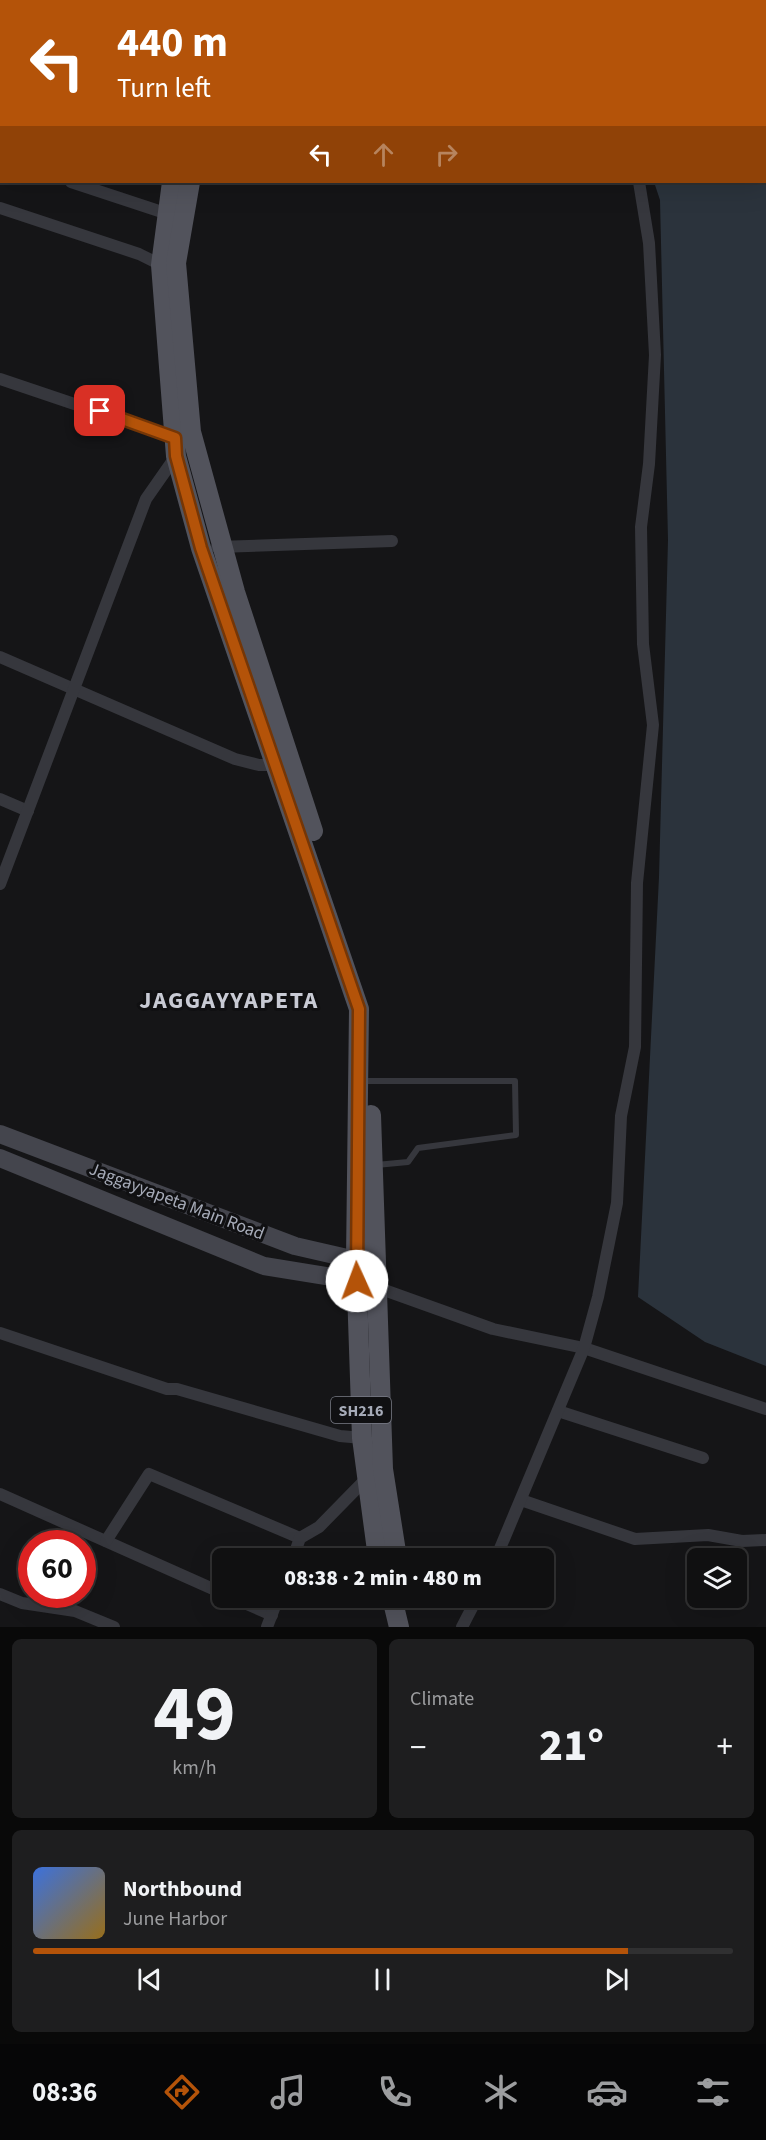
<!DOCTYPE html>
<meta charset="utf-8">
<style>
:root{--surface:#101011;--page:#1e1e1f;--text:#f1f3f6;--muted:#9c9d9f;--line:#303031;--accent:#b45309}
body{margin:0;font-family:"Source Sans 3",sans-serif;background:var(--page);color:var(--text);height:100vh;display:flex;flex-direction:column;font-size:22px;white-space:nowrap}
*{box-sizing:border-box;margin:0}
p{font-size:20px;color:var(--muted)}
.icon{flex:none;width:33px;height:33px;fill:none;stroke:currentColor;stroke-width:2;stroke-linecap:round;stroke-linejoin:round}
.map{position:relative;height:1627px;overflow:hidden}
.drawer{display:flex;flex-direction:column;gap:12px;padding:12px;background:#090909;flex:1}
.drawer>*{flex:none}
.hud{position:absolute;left:0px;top:0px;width:766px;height:183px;box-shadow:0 6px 24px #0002,0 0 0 2px var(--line);background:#b45309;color:#fff;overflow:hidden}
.fabs{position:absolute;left:687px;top:1548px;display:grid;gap:12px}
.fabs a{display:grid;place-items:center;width:60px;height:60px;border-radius:9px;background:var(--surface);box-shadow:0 6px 24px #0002,0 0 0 2px var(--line);font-size:30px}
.speed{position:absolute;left:18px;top:1530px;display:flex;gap:12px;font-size:30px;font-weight:700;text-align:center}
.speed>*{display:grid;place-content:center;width:78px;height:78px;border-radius:50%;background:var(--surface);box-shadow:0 6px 24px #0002,0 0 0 2px var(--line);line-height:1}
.speed .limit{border:9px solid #d22;background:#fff;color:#111}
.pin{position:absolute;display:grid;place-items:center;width:51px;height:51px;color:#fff;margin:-26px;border-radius:12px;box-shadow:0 3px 9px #0006}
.me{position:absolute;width:66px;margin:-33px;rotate:358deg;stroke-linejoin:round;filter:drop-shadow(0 0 4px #0008)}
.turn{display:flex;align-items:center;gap:21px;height:126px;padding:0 18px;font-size:27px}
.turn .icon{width:78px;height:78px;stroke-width:2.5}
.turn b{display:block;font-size:42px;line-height:51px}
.lanes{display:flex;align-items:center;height:57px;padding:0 18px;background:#0003;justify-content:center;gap:30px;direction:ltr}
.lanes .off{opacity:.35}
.big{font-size:45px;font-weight:800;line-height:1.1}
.drawer .widget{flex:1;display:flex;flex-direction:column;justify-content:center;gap:9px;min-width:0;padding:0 21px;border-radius:9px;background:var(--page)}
.drawer .dial{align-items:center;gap:0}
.dial b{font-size:78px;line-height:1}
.song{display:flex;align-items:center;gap:18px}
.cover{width:72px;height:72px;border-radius:9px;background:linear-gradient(135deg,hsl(220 70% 55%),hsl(40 70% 35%))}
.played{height:6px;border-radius:3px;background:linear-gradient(90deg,var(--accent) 85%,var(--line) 85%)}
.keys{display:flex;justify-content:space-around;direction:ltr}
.heat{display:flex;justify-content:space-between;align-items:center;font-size:33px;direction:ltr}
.drawer .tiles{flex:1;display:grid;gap:12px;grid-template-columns:1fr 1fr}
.widget:last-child{grid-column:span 2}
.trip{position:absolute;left:212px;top:1548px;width:342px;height:60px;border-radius:9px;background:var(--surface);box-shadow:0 6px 24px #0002,0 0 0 2px var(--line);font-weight:800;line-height:60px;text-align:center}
.tabs{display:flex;height:96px;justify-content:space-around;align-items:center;background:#060607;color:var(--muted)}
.tabs .icon{width:42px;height:42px}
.tabs .active{color:var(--accent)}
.tabs b{font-size:27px;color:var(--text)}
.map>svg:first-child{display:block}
</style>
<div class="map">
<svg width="766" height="1627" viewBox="0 0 766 1627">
<rect width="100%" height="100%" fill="#151517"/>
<polygon fill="#2b333c" points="597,0 766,0 766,1366 705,1342 638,1297 659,877 668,540 660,200 654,182 765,182 765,2"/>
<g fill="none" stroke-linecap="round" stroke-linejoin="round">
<polyline stroke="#36373d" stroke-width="6" points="361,1081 515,1081 516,1135 418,1148 408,1162 376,1165"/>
<g stroke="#36373d" stroke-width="12">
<polyline points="544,0 545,2"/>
<polyline points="0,158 2,158"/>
<polyline points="71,182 168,214"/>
<polyline points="0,208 139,254 161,265"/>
<polyline points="0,379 175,438"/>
<polyline points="217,547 392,541"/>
<polyline points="0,657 235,759 259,765 276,765"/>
<polyline points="0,799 28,811"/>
<polyline points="0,884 146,499 176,456"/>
<polyline points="373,1286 493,1329 584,1348 766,1409"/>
<polyline points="0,1333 167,1389 177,1389 340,1436 362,1438"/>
<polyline points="558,1411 703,1458"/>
<polyline points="0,1494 222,1593"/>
<polyline points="521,1500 635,1539 708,1535 742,1541 766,1540"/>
<polyline points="106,1541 149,1474 300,1538"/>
<polyline points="293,1558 300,1538 319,1527 368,1477"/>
<polyline points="496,1558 584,1348 598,1297 617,1203 621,1116 635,1047 637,883 653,725 643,644 641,527 649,464 655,355 649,243 639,182"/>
<polyline points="0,1594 22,1603 75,1611 114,1627"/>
<polyline points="233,1598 272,1615"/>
<polyline points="267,1627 278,1598"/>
<polyline points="462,1627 477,1598"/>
</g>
<g stroke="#44454d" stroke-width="18">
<polyline points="0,1134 295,1246 356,1260"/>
<polyline points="0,1158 264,1266 357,1281"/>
</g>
<g stroke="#52535c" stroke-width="20">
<polyline points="199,2 199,0"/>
<polyline points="220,2 221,0"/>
<polyline points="172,182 161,265 176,456 201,548 359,1009 356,1260 362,1438 378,1558"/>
<polyline points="190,182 176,263 191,432 235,592 313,831"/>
<polyline points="371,1115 383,1469 397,1558"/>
<polyline points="392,1598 399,1627"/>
</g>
</g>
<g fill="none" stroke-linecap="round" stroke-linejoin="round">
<defs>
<polyline id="route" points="100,411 175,438 176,456 201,548 359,1009 357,1281"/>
</defs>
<use href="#route" stroke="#753606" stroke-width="15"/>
<use href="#route" stroke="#b45309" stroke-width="10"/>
</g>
<g text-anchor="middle" stroke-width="6" stroke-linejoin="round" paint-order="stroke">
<rect fill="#101012" stroke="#797c86" stroke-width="1.5" x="331" y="1397" width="60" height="26" rx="4.5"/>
<g font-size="16" font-weight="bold" fill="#a6abb8">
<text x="361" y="1416">SH216</text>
</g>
<g font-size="18" fill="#a6abb8" stroke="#101012">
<text transform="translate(177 1201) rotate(21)" y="6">Jaggayyapeta Main Road</text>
</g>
<g font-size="24" font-weight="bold" letter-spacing="1.5" fill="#c8cad4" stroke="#101012">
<text x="229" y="1008">JAGGAYYAPETA</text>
</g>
</g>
</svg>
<div class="fabs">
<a><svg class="icon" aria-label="layers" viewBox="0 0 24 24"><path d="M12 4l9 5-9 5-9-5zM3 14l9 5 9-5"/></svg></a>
</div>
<div class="speed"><div class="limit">60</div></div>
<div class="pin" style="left:100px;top:411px;background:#d93025"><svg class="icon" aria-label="arrive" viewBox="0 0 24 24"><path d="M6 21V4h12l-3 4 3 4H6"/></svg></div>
<svg class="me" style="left:357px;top:1281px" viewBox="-20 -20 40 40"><circle r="19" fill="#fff"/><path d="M0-13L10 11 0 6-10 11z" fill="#b45309"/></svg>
<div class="trip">08:38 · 2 min · 480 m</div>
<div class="hud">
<div class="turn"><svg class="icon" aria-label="left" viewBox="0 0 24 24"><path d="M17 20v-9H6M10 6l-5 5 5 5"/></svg><div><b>440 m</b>Turn left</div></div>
<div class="lanes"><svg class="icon" aria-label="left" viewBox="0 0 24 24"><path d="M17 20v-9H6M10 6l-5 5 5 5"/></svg><svg class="icon off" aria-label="ahead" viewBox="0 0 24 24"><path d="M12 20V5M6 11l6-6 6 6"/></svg><svg class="icon off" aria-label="right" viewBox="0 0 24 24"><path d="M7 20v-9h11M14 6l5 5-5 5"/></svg></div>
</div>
</div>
<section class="drawer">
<div class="tiles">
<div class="widget dial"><b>49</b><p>km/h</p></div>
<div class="widget"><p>Climate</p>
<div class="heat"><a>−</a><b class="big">21°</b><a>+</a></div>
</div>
<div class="widget">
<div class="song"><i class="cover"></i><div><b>Northbound</b><p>June Harbor</p></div></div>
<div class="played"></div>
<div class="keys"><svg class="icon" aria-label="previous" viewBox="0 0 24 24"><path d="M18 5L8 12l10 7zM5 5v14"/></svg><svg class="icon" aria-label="pause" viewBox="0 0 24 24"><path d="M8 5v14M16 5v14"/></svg><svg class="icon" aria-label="next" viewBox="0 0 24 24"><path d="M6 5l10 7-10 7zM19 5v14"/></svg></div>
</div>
</div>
</section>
<nav class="tabs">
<b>08:36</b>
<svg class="icon active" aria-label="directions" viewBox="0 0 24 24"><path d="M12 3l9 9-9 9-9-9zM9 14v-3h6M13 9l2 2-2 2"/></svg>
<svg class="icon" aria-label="music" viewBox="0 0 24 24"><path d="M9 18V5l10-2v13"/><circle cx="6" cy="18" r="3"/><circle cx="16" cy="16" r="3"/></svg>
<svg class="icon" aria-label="phone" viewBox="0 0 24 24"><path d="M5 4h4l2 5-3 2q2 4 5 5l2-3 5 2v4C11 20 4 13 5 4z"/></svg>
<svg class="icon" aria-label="climate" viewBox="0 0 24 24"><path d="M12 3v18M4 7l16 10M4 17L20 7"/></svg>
<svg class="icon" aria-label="car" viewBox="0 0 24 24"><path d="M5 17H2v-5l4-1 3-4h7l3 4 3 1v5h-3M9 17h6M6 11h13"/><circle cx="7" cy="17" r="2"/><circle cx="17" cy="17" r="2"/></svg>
<svg class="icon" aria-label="filters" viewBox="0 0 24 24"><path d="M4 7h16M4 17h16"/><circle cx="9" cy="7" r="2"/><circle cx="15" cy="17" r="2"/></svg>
</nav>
